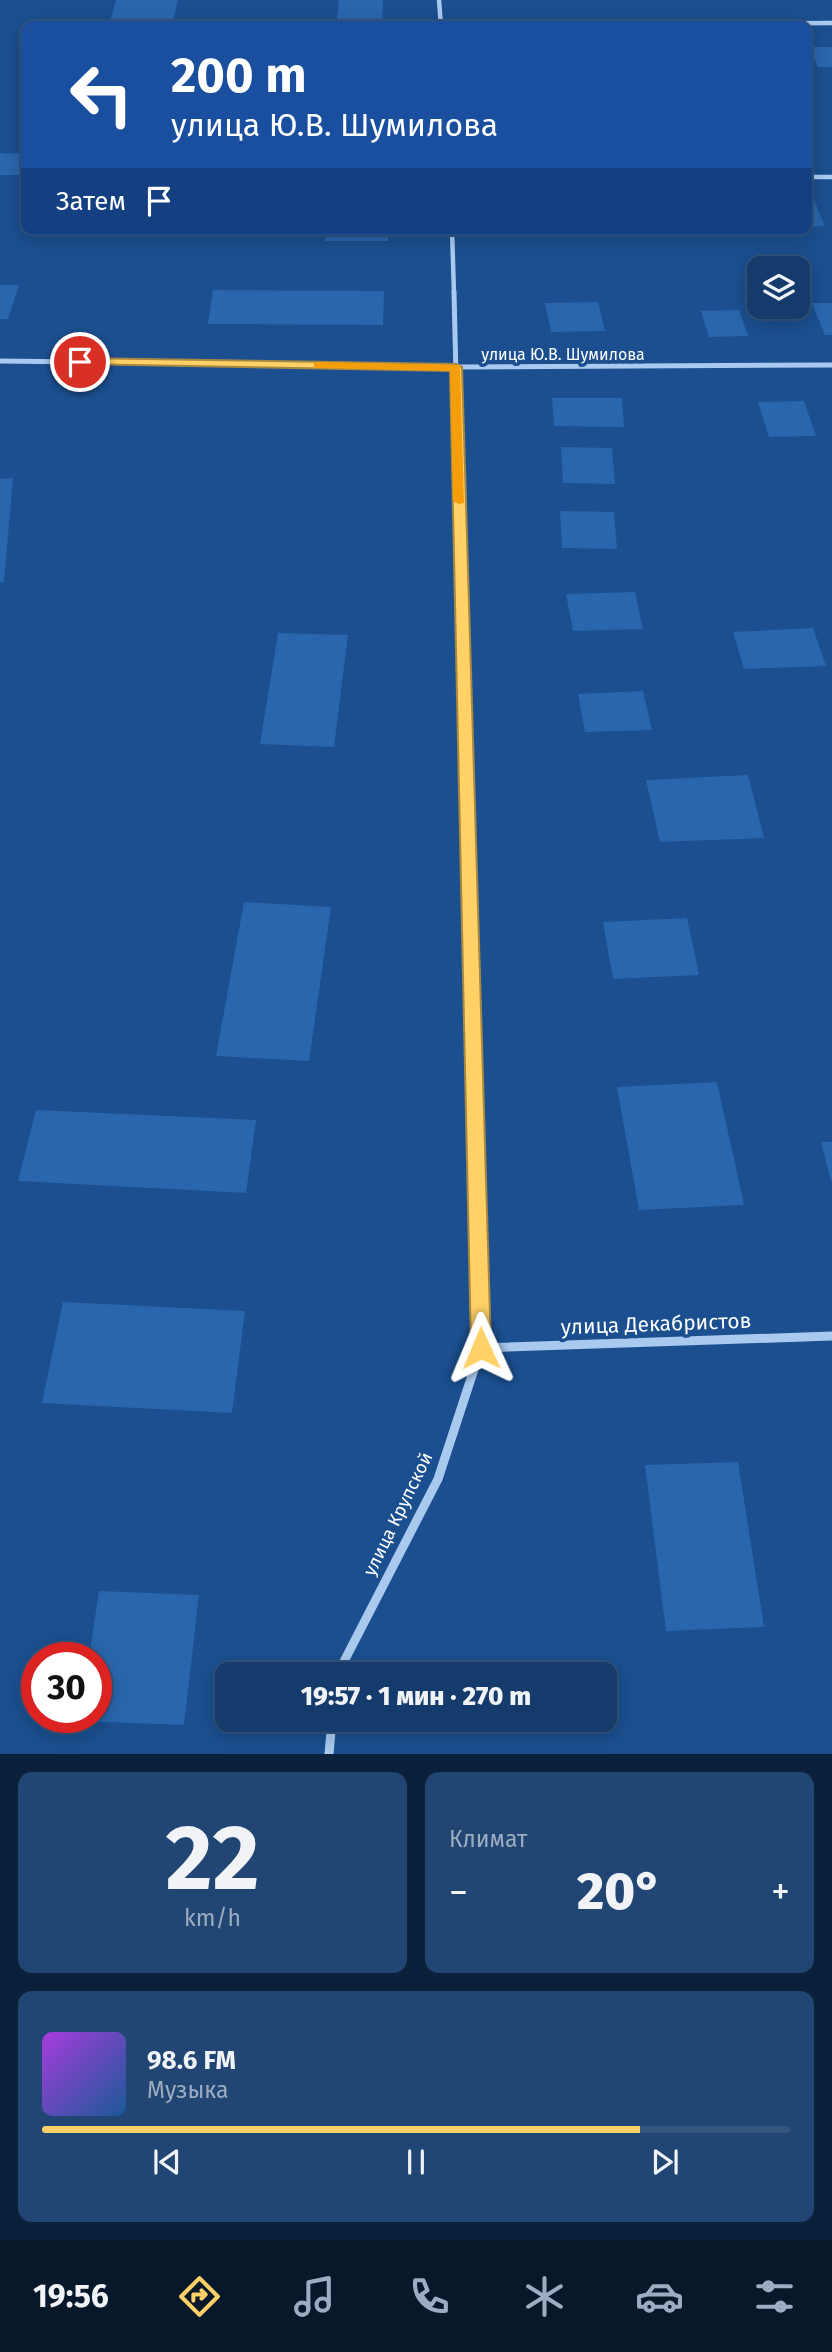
<!DOCTYPE html>
<html lang="ru">
<meta charset="utf-8">
<style>
:root{--surface:#143b6b;--page:#214673;--text:#f1f3f6;--muted:#9dadc1;--line:#33557e;--accent:#ffd166}
body{margin:0;font-family:"Fira Sans",sans-serif;background:var(--page);color:var(--text);height:100vh;display:flex;flex-direction:column;font-size:26px;white-space:nowrap}
*{box-sizing:border-box;margin:0}
p{font-size:23px;color:var(--muted)}
.icon{flex:none;width:38px;height:38px;fill:none;stroke:currentColor;stroke-width:2;stroke-linecap:round;stroke-linejoin:round}
.map{position:relative;height:1754px;overflow:hidden}
.sheet{display:flex;flex-direction:column;gap:18px;padding:18px;background:#0b203b;flex:1}
.sheet>*{flex:none}
.guide{position:absolute;left:21px;top:21px;width:791px;height:214px;border-radius:14px;box-shadow:0 4px 18px #0003,0 0 0 2px var(--line);background:#1a4fa0;color:#fff;overflow:hidden}
.controls{position:absolute;left:747px;top:256px;display:grid;gap:14px}
.controls a{display:grid;place-items:center;width:63px;height:63px;border-radius:14px;background:var(--surface);box-shadow:0 4px 18px #0003,0 0 0 2px var(--line);font-size:35px}
.speed{position:absolute;left:21px;top:1642px;display:flex;gap:14px;font-size:35px;font-weight:700;text-align:center}
.speed>*{display:grid;place-content:center;width:91px;height:91px;border-radius:50%;background:var(--surface);box-shadow:0 4px 18px #0003,0 0 0 2px var(--line);line-height:1}
.speed .limit{border:10px solid #d22;background:#fff;color:#111}
.pin{position:absolute;display:grid;place-items:center;width:60px;height:60px;color:#fff;margin:-30px;border:4px solid #fff;border-radius:50%;box-shadow:0 2px 7px #0007}
.me{position:absolute;width:77px;margin:-38px;rotate:359deg;stroke-linejoin:round;filter:drop-shadow(0 0 5px #0008)}
.turn{display:flex;align-items:center;gap:24px;height:147px;padding:0 35px;font-size:32px}
.turn .icon{width:91px;height:91px;stroke-width:2.5}
.turn b{display:block;font-size:49px;line-height:60px}
.then{display:flex;align-items:center;height:66px;padding:0 35px;background:#0003;gap:14px;font-size:26px}
.big{font-size:52px;font-weight:800;line-height:1.1}
.sheet .widget{flex:1;display:flex;flex-direction:column;justify-content:center;gap:10px;min-width:0;padding:0 24px;border-radius:14px;background:var(--page)}
.sheet .dial{align-items:center;gap:0}
.dial b{font-size:91px;line-height:1}
.song{display:flex;align-items:center;gap:21px}
.cover{width:84px;height:84px;border-radius:10px;background:linear-gradient(135deg,hsl(280 70% 55%),hsl(210 70% 35%))}
.played{height:7px;border-radius:4px;background:linear-gradient(90deg,var(--accent) 80%,var(--line) 80%)}
.keys{display:flex;justify-content:space-around;direction:ltr}
.heat{display:flex;justify-content:space-between;align-items:center;font-size:38px;direction:ltr}
.sheet .tiles{flex:1;display:grid;gap:18px;grid-template-columns:1fr 1fr}
.widget:last-child{grid-column:span 2}
.trip{position:absolute;left:215px;top:1662px;width:402px;height:70px;border-radius:14px;background:var(--surface);box-shadow:0 4px 18px #0003,0 0 0 2px var(--line);font-weight:800;line-height:70px;text-align:center}
.menu{display:flex;height:112px;justify-content:space-around;align-items:center;background:#08182b;color:var(--muted)}
.menu .icon{width:49px;height:49px}
.menu .active{color:var(--accent)}
.menu b{font-size:32px;color:var(--text)}
.map>svg:first-child{display:block}
</style>
<div class="map">
<svg width="832" height="1754" viewBox="0 0 832 1754">
<rect width="100%" height="100%" fill="#1b4f8f"/>
<g fill="#2a66ad">
<polygon points="116,0 178,0 172,26 109,26"/>
<polygon points="339,0 383,0 382,26 336,26"/>
<polygon points="809,47 832,47 832,67 818,67"/>
<polygon points="0,153 26,154 26,175 0,175"/>
<polygon points="813,198 825,226 807,227 807,199"/>
<polygon points="326,229 388,229 388,241 325,241"/>
<polygon points="0,285 19,285 8,319 0,319"/>
<polygon points="213,290 384,291 383,325 208,324"/>
<polygon points="598,302 605,331 551,332 545,303"/>
<polygon points="812,303 832,303 832,335 825,335"/>
<polygon points="739,310 748,336 709,337 701,311"/>
<polygon points="552,398 622,398 624,427 554,426"/>
<polygon points="804,401 816,436 769,437 758,402"/>
<polygon points="561,447 612,448 615,484 563,483"/>
<polygon points="13,478 4,582 0,582 0,479"/>
<polygon points="560,511 614,512 617,549 562,548"/>
<polygon points="635,592 643,629 573,631 566,594"/>
<polygon points="813,628 826,666 744,669 733,632"/>
<polygon points="278,633 348,635 334,747 260,744"/>
<polygon points="643,691 652,730 585,732 578,694"/>
<polygon points="748,775 764,838 660,842 646,780"/>
<polygon points="244,902 331,907 309,1061 216,1056"/>
<polygon points="687,918 699,975 613,979 603,922"/>
<polygon points="717,1082 744,1205 639,1210 617,1087"/>
<polygon points="36,1110 256,1120 246,1193 18,1181"/>
<polygon points="821,1142 832,1142 832,1181 831,1181"/>
<polygon points="63,1302 245,1311 232,1413 42,1403"/>
<polygon points="738,1462 764,1627 666,1631 645,1465"/>
<polygon points="99,1591 199,1595 184,1725 79,1721 80,1717 96,1717 96,1657 89,1657"/>
</g>
<g fill="none" stroke-linecap="round" stroke-linejoin="round">
<g stroke="#a9c9ee" stroke-width="4.5">
<polyline points="439,0 441,26"/>
<polyline points="441,26 832,23"/>
<polyline points="807,177 832,177"/>
<polyline points="452,229 454,294"/>
</g>
<g stroke="#a9c9ee" stroke-width="5">
<polyline points="454,292 463,668"/>
<polyline points="0,361 456,367 832,365"/>
</g>
<polyline stroke="#a9c9ee" stroke-width="7" points="463,666 476,1145"/>
<g stroke="#a9c9ee" stroke-width="9">
<polyline points="481,1348 832,1336"/>
<polyline points="337,1675 438,1479 481,1348 476,1143"/>
<polyline points="329,1754 332,1720"/>
</g>
</g>
<polygon fill="#ffd166" stroke="#a68842" stroke-width="2" points="80,358 456,364 462,367 491,1348 488,1354 481,1357 474,1354 471,1348 450,371 76,364 76,359"/>
<polygon fill="#f59e0b" points="318,362 460,365 464,503 459,504 453,501 450,371 314,368 314,363"/>
<g text-anchor="middle" stroke-width="7" stroke-linejoin="round" paint-order="stroke">
<g font-size="16" fill="#fff" stroke="#1b4f8f">
<text x="563" y="360">улица Ю.В. Шумилова</text>
</g>
<g font-size="18" fill="#fff" stroke="#1b4f8f">
<text transform="translate(398 1514) rotate(-64)" y="6">улица Крупской</text>
</g>
<g font-size="21" fill="#fff" stroke="#1b4f8f">
<text transform="translate(656 1324) rotate(-2)" y="7">улица Декабристов</text>
</g>
</g>
</svg>
<div class="controls">
<a><svg class="icon" aria-label="layers" viewBox="0 0 24 24"><path d="M12 4l9 5-9 5-9-5zM3 14l9 5 9-5"/></svg></a>
</div>
<div class="speed"><div class="limit">30</div></div>
<div class="pin" style="left:80px;top:362px;background:#d93025"><svg class="icon" aria-label="arrive" viewBox="0 0 24 24"><path d="M6 21V4h12l-3 4 3 4H6"/></svg></div>
<svg class="me" style="left:481px;top:1348px" viewBox="-20 -20 40 40"><path d="M0-17L14 15 0 8-14 15z" fill="#ffd166" stroke="#fff" stroke-width="4"/></svg>
<div class="trip">19:57 · 1 мин · 270 m</div>
<div class="guide">
<div class="turn"><svg class="icon" aria-label="left" viewBox="0 0 24 24"><path d="M17 20v-9H6M10 6l-5 5 5 5"/></svg><div><b>200 m</b>улица Ю.В. Шумилова</div></div>
<div class="then">Затем<svg class="icon" aria-label="arrive" viewBox="0 0 24 24"><path d="M6 21V4h12l-3 4 3 4H6"/></svg></div>
</div>
</div>
<section class="sheet">
<div class="tiles">
<div class="widget dial"><b>22</b><p>km/h</p></div>
<div class="widget"><p>Климат</p>
<div class="heat"><a>−</a><b class="big">20°</b><a>+</a></div>
</div>
<div class="widget">
<div class="song"><i class="cover"></i><div><b>98.6 FM</b><p>Музыка</p></div></div>
<div class="played"></div>
<div class="keys"><svg class="icon" aria-label="previous" viewBox="0 0 24 24"><path d="M18 5L8 12l10 7zM5 5v14"/></svg><svg class="icon" aria-label="pause" viewBox="0 0 24 24"><path d="M8 5v14M16 5v14"/></svg><svg class="icon" aria-label="next" viewBox="0 0 24 24"><path d="M6 5l10 7-10 7zM19 5v14"/></svg></div>
</div>
</div>
</section>
<nav class="menu">
<b>19:56</b>
<svg class="icon active" aria-label="directions" viewBox="0 0 24 24"><path d="M12 3l9 9-9 9-9-9zM9 14v-3h6M13 9l2 2-2 2"/></svg>
<svg class="icon" aria-label="music" viewBox="0 0 24 24"><path d="M9 18V5l10-2v13"/><circle cx="6" cy="18" r="3"/><circle cx="16" cy="16" r="3"/></svg>
<svg class="icon" aria-label="phone" viewBox="0 0 24 24"><path d="M5 4h4l2 5-3 2q2 4 5 5l2-3 5 2v4C11 20 4 13 5 4z"/></svg>
<svg class="icon" aria-label="climate" viewBox="0 0 24 24"><path d="M12 3v18M4 7l16 10M4 17L20 7"/></svg>
<svg class="icon" aria-label="car" viewBox="0 0 24 24"><path d="M5 17H2v-5l4-1 3-4h7l3 4 3 1v5h-3M9 17h6M6 11h13"/><circle cx="7" cy="17" r="2"/><circle cx="17" cy="17" r="2"/></svg>
<svg class="icon" aria-label="filters" viewBox="0 0 24 24"><path d="M4 7h16M4 17h16"/><circle cx="9" cy="7" r="2"/><circle cx="15" cy="17" r="2"/></svg>
</nav>
